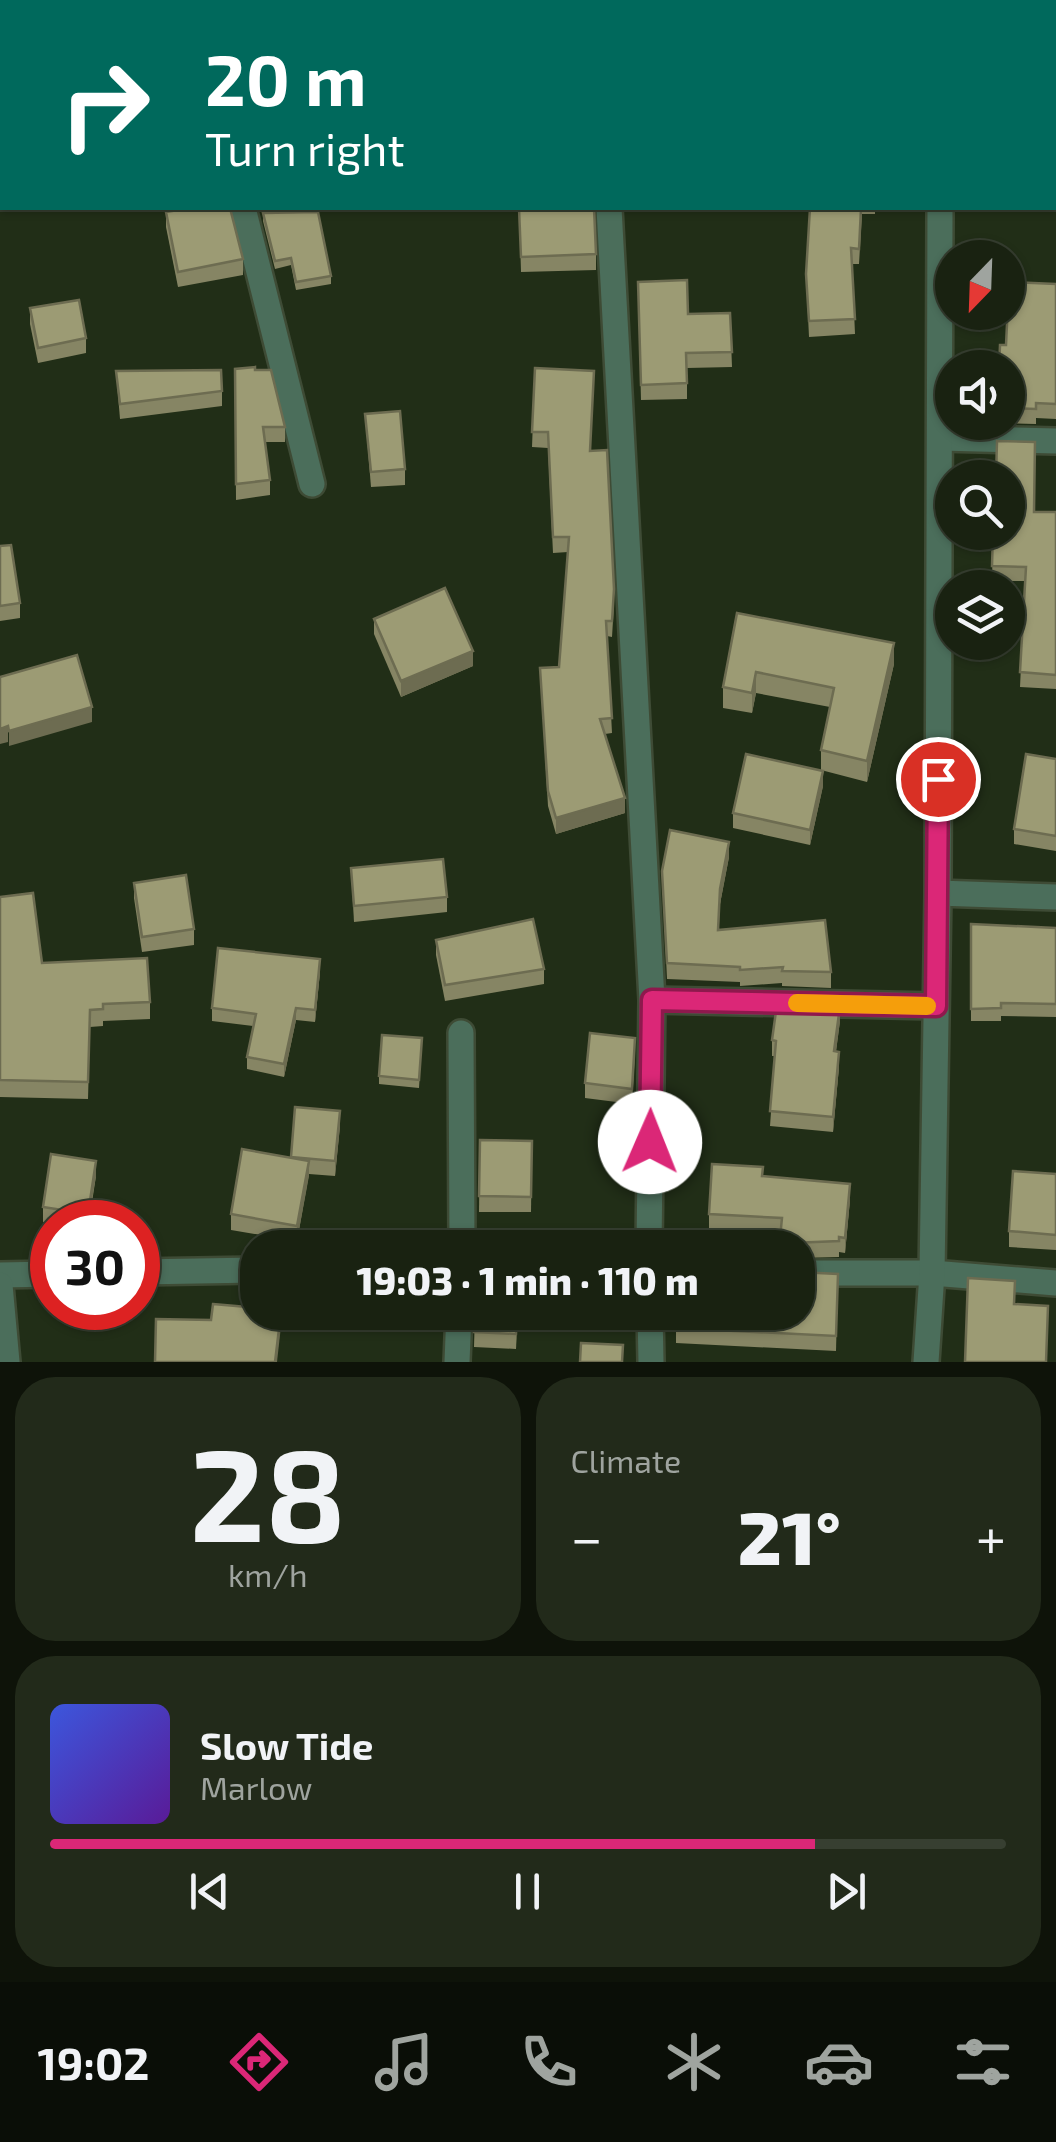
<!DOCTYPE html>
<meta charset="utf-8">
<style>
:root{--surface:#192211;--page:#222a1a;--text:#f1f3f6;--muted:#9fa49f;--line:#373f31;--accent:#db2777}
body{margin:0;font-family:"Exo 2",sans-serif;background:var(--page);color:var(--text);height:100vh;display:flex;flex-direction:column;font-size:38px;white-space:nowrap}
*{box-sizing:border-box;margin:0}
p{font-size:32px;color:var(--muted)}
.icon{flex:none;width:55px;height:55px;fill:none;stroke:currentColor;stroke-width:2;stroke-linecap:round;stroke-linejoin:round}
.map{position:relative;height:1362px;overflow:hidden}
.sheet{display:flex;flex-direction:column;gap:15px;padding:15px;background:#0e1309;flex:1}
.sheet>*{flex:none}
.banner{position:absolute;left:0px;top:0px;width:1058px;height:210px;box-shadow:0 2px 8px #0004,0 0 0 2px var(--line);background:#00695c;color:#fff;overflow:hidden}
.needle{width:65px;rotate:203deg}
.buttons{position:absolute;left:935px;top:240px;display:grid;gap:20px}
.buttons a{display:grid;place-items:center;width:90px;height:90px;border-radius:50%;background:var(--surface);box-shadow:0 2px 8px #0004,0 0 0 2px var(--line);font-size:50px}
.speed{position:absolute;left:30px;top:1200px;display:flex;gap:20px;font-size:50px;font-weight:700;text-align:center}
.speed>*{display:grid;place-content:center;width:130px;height:130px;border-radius:50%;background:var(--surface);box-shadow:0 2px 8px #0004,0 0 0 2px var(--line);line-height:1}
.speed .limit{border:15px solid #d22;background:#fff;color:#111}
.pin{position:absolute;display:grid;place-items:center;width:85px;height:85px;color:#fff;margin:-42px;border:5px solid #fff;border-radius:50%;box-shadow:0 2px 10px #0007}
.me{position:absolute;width:110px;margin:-55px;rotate:1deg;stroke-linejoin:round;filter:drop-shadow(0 0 8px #0008)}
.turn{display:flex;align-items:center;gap:35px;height:210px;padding:0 40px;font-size:45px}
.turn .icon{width:130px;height:130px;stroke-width:2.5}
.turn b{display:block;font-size:70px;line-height:85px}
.big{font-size:75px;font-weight:800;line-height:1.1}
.sheet .widget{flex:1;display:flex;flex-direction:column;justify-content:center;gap:15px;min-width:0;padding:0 35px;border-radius:40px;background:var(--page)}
.sheet .dial{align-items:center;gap:0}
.dial b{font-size:130px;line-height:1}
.song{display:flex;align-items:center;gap:30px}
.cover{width:120px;height:120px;border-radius:15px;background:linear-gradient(135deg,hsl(230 70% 55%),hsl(270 70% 35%))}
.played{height:10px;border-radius:5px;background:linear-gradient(90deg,var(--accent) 80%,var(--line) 80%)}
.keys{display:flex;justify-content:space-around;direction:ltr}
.heat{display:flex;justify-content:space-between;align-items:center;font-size:55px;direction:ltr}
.sheet .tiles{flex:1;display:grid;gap:15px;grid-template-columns:1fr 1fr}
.widget:last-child{grid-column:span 2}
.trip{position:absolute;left:240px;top:1230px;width:575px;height:100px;border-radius:40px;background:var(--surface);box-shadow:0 2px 8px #0004,0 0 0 2px var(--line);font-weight:800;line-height:100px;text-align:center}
.menu{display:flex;height:160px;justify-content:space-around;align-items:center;background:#0a0e07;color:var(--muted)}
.menu .icon{width:70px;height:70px}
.menu .active{color:var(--accent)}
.menu b{font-size:45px;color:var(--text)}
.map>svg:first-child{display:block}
</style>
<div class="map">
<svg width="1056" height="1362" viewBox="0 0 1056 1362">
<rect width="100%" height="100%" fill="#212e17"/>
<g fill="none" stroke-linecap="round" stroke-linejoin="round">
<defs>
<g id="minor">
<polyline points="192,0 193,2"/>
<polyline points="597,0 597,2"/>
<polyline points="142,2 163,0"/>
<polyline points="941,2 941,0"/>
<polyline points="0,19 2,19"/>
<polyline points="243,208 312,484"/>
<polyline points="609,208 652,1000 649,1248"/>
<polyline points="940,438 1056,441"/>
<polyline points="938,893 1056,897"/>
<polyline points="652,1000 935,1006"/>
<polyline points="461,1033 462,1248"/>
<polyline points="138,1272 258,1270"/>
<polyline points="798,1273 932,1273 1056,1283"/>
<polyline points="0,1275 52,1274"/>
<polyline points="0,1285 7,1362"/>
<polyline points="650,1312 651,1362"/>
<polyline points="457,1362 459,1312"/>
<polyline points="926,1362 932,1273 938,893 940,208"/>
</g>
</defs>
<use href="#minor" stroke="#3e4b35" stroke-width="30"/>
<use href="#minor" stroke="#4b6e5b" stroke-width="25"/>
</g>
<g fill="#868564">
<polygon points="519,208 596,254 596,270 521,272"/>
<polygon points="807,208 875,208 875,214 862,214 859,264 852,264 855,334 809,337 806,274 810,211 807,211"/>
<polygon points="166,212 243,259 243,275 178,287 166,227"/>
<polygon points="263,213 331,276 331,284 296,290 291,265 275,269 263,221"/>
<polygon points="638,282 688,314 730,313 732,367 687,368 687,399 641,400"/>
<polygon points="1056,284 1056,419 1036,418 1036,424 998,423 1008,422 1006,345"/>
<polygon points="30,308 86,338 86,353 38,363 30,324"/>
<polygon points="535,368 591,451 614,604 612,637 607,636 612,733 605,734 625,813 556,834 548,806 540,668 559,667 568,552 553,553 548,448 532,447"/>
<polygon points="235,369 285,427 285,442 265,442 270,480 270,495 236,500"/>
<polygon points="116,371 222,391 222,406 120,419"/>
<polygon points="365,414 405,469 405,485 371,487"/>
<polygon points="1034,512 1056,512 1056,689 1020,687 1025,581 992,581 993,532"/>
<polygon points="0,546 20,603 20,618 0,621"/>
<polygon points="737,613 894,664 867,782 821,770 821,750 830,707 756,693 752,713 723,708 723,687"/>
<polygon points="374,619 473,666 401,697 374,634"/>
<polygon points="1056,759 1056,851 1014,844 1014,829"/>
<polygon points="823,786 810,845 733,828 733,813"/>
<polygon points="729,857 720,904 718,930 831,972 831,988 782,986 782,983 740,986 740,982 667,979 662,871"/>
<polygon points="351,868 447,897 447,912 354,922"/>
<polygon points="134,883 194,929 194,945 142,952 134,898"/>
<polygon points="0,897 42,963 150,1002 150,1019 103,1021 103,1026 90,1027 88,1099 0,1097"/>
<polygon points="971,924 1056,928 1056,1017 1001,1016 1001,1021 971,1021"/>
<polygon points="436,940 544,969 544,984 445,1001 436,955"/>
<polygon points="320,972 315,1022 296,1020 284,1077 247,1069 247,1057 253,1026 212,1021 212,1008"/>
<polygon points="840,1021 836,1051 839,1067 833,1132 770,1126 775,1056 772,1056 772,1040"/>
<polygon points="422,1038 419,1088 379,1084 379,1076"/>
<polygon points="635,1053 632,1104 585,1098 585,1083"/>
<polygon points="340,1126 335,1176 309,1174 297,1241 231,1230 231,1214 291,1158"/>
<polygon points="480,1140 532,1141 531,1212 479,1212"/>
<polygon points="1056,1174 1056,1250 1009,1247 1009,1231"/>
<polygon points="96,1176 89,1222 52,1222 52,1224 43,1222 43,1207"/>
<polygon points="763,1176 850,1200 845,1253 839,1252 839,1257 798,1258 798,1248 779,1248 781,1233 709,1230 709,1214"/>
<polygon points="838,1274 836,1351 676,1343 676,1312"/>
<polygon points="475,1312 518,1312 516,1349 474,1347"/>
</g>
<g fill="#6d6c51">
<polygon points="894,643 894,664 867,782 867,761"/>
<polygon points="473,651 473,666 401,697 401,681"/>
<polygon points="756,672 756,693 752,713 752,693"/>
<polygon points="92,707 92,722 9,746 9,731"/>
<polygon points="8,726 8,742 0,744 0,729"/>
<polygon points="823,771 823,786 810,845 810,830"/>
<polygon points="625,798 625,813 556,834 556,818"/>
<polygon points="729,842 729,857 720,904 718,945 720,889"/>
<polygon points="320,959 320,972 315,1022 315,1010"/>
<polygon points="840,1006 840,1021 834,1067 834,1051"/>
<polygon points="296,1008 296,1020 284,1077 284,1064"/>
<polygon points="839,1052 839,1067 833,1132 833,1117"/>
<polygon points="340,1111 340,1126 335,1176 335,1161"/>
<polygon points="96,1161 96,1176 88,1222 88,1214"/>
<polygon points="309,1161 309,1176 297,1241 297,1226"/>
<polygon points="850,1184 850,1200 845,1253 845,1238"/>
<polygon points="281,1312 281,1326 277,1362 275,1362"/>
</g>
<g fill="#9c9b74" stroke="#6d6c51" stroke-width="2.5">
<rect x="1055" y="12" width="1" height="175"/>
<polygon points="190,208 230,208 243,259 178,272 166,212"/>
<polygon points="519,208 594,208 596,254 521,257"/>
<polygon points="810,208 861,208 859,249 851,248 855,319 809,321 806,274"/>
<polygon points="318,212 331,276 296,282 291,258 275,261 263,213"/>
<polygon points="687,280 688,314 730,313 732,352 686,353 687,383 641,385 638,282"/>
<polygon points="1009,282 1056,284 1056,404 1036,403 1036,409 1008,408 1008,368 999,368 1000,345 1006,345"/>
<polygon points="79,300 86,338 38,348 30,308"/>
<polygon points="255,367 255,370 271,370 285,427 263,427 270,480 236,484 235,369"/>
<polygon points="535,368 594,371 590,451 607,450 614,589 612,621 606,621 612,718 600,719 625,798 556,818 548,791 540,668 559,667 569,537 553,537 548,432 532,432"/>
<polygon points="221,370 222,391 120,404 116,371"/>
<polygon points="400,411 405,469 371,472 365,414"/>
<polygon points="997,441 1035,442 1034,512 1056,512 1056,675 1020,672 1026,567 992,566 993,532 1008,532 1008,478 996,478"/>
<polygon points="11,545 20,603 0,606 0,546"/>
<polygon points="445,588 473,651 401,681 374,619"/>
<polygon points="737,613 894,643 867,761 821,750 834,688 756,672 752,693 723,687"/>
<polygon points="77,655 92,707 9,731 8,726 0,729 0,677"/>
<polygon points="746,754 823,771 810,830 733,813"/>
<polygon points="1026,754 1056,759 1056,836 1014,829"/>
<polygon points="670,830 729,842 720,889 718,930 825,920 831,972 782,971 783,967 740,970 740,967 667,963 662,871"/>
<polygon points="443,859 447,897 354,906 351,868"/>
<polygon points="186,875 194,929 142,937 134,883"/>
<polygon points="33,893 42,963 147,958 150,1002 103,1004 103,1009 90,1010 88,1082 0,1080 0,897"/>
<polygon points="533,919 544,969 445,985 436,940"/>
<polygon points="971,924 1056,928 1056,1004 1001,1003 1001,1008 971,1009"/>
<polygon points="218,948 320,959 315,1010 296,1008 284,1064 247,1057 256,1014 212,1008"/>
<polygon points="777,1004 840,1006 834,1051 839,1052 833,1117 770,1111 776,1041 772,1040"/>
<polygon points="590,1033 635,1038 632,1089 585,1083"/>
<polygon points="382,1035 422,1038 419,1080 379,1076"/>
<polygon points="295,1107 340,1111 335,1161 291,1157"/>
<polygon points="480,1140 532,1141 531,1197 479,1196"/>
<polygon points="242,1149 309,1161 297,1226 231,1214"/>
<polygon points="51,1154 96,1161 88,1214 43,1207"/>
<polygon points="712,1164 763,1167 762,1176 850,1184 845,1238 839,1237 839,1241 791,1243 788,1248 779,1248 782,1218 709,1214"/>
<polygon points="1013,1171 1056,1174 1056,1235 1009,1231"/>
<polygon points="798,1272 838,1274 836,1336 676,1328 676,1312 798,1312"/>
<polygon points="968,1278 1015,1281 1014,1304 1048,1306 1046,1362 965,1362"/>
<polygon points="213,1304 258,1308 258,1312 281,1312 275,1362 155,1362 156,1319 211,1320"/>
<polygon points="475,1312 517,1312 516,1334 474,1332"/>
<polygon points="581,1343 623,1345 622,1362 580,1362"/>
</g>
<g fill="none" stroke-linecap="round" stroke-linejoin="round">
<defs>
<polyline id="route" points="650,1142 652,1000 936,1006 938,779"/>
</defs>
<use href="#route" stroke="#8e194d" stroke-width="25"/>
<use href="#route" stroke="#db2777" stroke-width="18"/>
<polyline stroke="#f59e0b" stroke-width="18" points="797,1003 927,1006"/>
</g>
</svg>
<div class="buttons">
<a><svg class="needle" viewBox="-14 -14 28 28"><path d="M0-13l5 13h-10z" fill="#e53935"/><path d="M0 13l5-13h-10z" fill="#9fa49f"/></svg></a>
<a><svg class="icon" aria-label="sound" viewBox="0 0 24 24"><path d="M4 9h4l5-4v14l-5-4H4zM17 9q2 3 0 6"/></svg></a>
<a><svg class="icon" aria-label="search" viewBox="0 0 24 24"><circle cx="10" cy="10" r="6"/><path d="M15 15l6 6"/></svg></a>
<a><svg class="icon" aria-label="layers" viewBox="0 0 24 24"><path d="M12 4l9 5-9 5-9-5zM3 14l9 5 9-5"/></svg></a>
</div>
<div class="speed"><div class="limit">30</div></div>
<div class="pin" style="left:938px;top:779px;background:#d93025"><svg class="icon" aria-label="arrive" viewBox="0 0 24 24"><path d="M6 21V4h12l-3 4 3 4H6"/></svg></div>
<svg class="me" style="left:650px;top:1142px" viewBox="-20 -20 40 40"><circle r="19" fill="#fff"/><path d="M0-13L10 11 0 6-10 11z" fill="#db2777"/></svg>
<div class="trip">19:03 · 1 min · 110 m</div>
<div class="banner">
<div class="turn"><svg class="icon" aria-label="right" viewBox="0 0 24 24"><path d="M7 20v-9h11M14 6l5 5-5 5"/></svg><div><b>20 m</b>Turn right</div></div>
</div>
</div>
<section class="sheet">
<div class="tiles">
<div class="widget dial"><b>28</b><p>km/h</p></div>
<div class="widget"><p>Climate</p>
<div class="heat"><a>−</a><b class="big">21°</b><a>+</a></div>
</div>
<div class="widget">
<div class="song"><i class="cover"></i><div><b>Slow Tide</b><p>Marlow</p></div></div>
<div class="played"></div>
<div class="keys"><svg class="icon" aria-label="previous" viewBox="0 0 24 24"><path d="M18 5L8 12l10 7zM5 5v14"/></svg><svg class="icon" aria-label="pause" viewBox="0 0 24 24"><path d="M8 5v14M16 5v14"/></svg><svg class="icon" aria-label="next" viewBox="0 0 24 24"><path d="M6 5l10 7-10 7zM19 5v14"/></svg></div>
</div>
</div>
</section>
<nav class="menu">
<b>19:02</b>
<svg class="icon active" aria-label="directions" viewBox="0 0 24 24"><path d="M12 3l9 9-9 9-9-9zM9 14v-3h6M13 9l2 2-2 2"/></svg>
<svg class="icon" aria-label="music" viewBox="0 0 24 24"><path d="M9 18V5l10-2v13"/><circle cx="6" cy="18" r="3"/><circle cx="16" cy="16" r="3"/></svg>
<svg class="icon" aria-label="phone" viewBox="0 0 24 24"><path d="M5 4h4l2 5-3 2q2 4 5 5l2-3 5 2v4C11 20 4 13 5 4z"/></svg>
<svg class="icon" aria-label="climate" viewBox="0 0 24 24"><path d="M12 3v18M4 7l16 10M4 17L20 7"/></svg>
<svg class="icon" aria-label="car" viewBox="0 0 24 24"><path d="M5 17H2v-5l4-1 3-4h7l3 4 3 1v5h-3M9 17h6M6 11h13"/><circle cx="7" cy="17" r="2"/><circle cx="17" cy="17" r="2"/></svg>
<svg class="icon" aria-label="filters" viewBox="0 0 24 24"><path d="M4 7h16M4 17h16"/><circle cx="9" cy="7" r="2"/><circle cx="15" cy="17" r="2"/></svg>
</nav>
